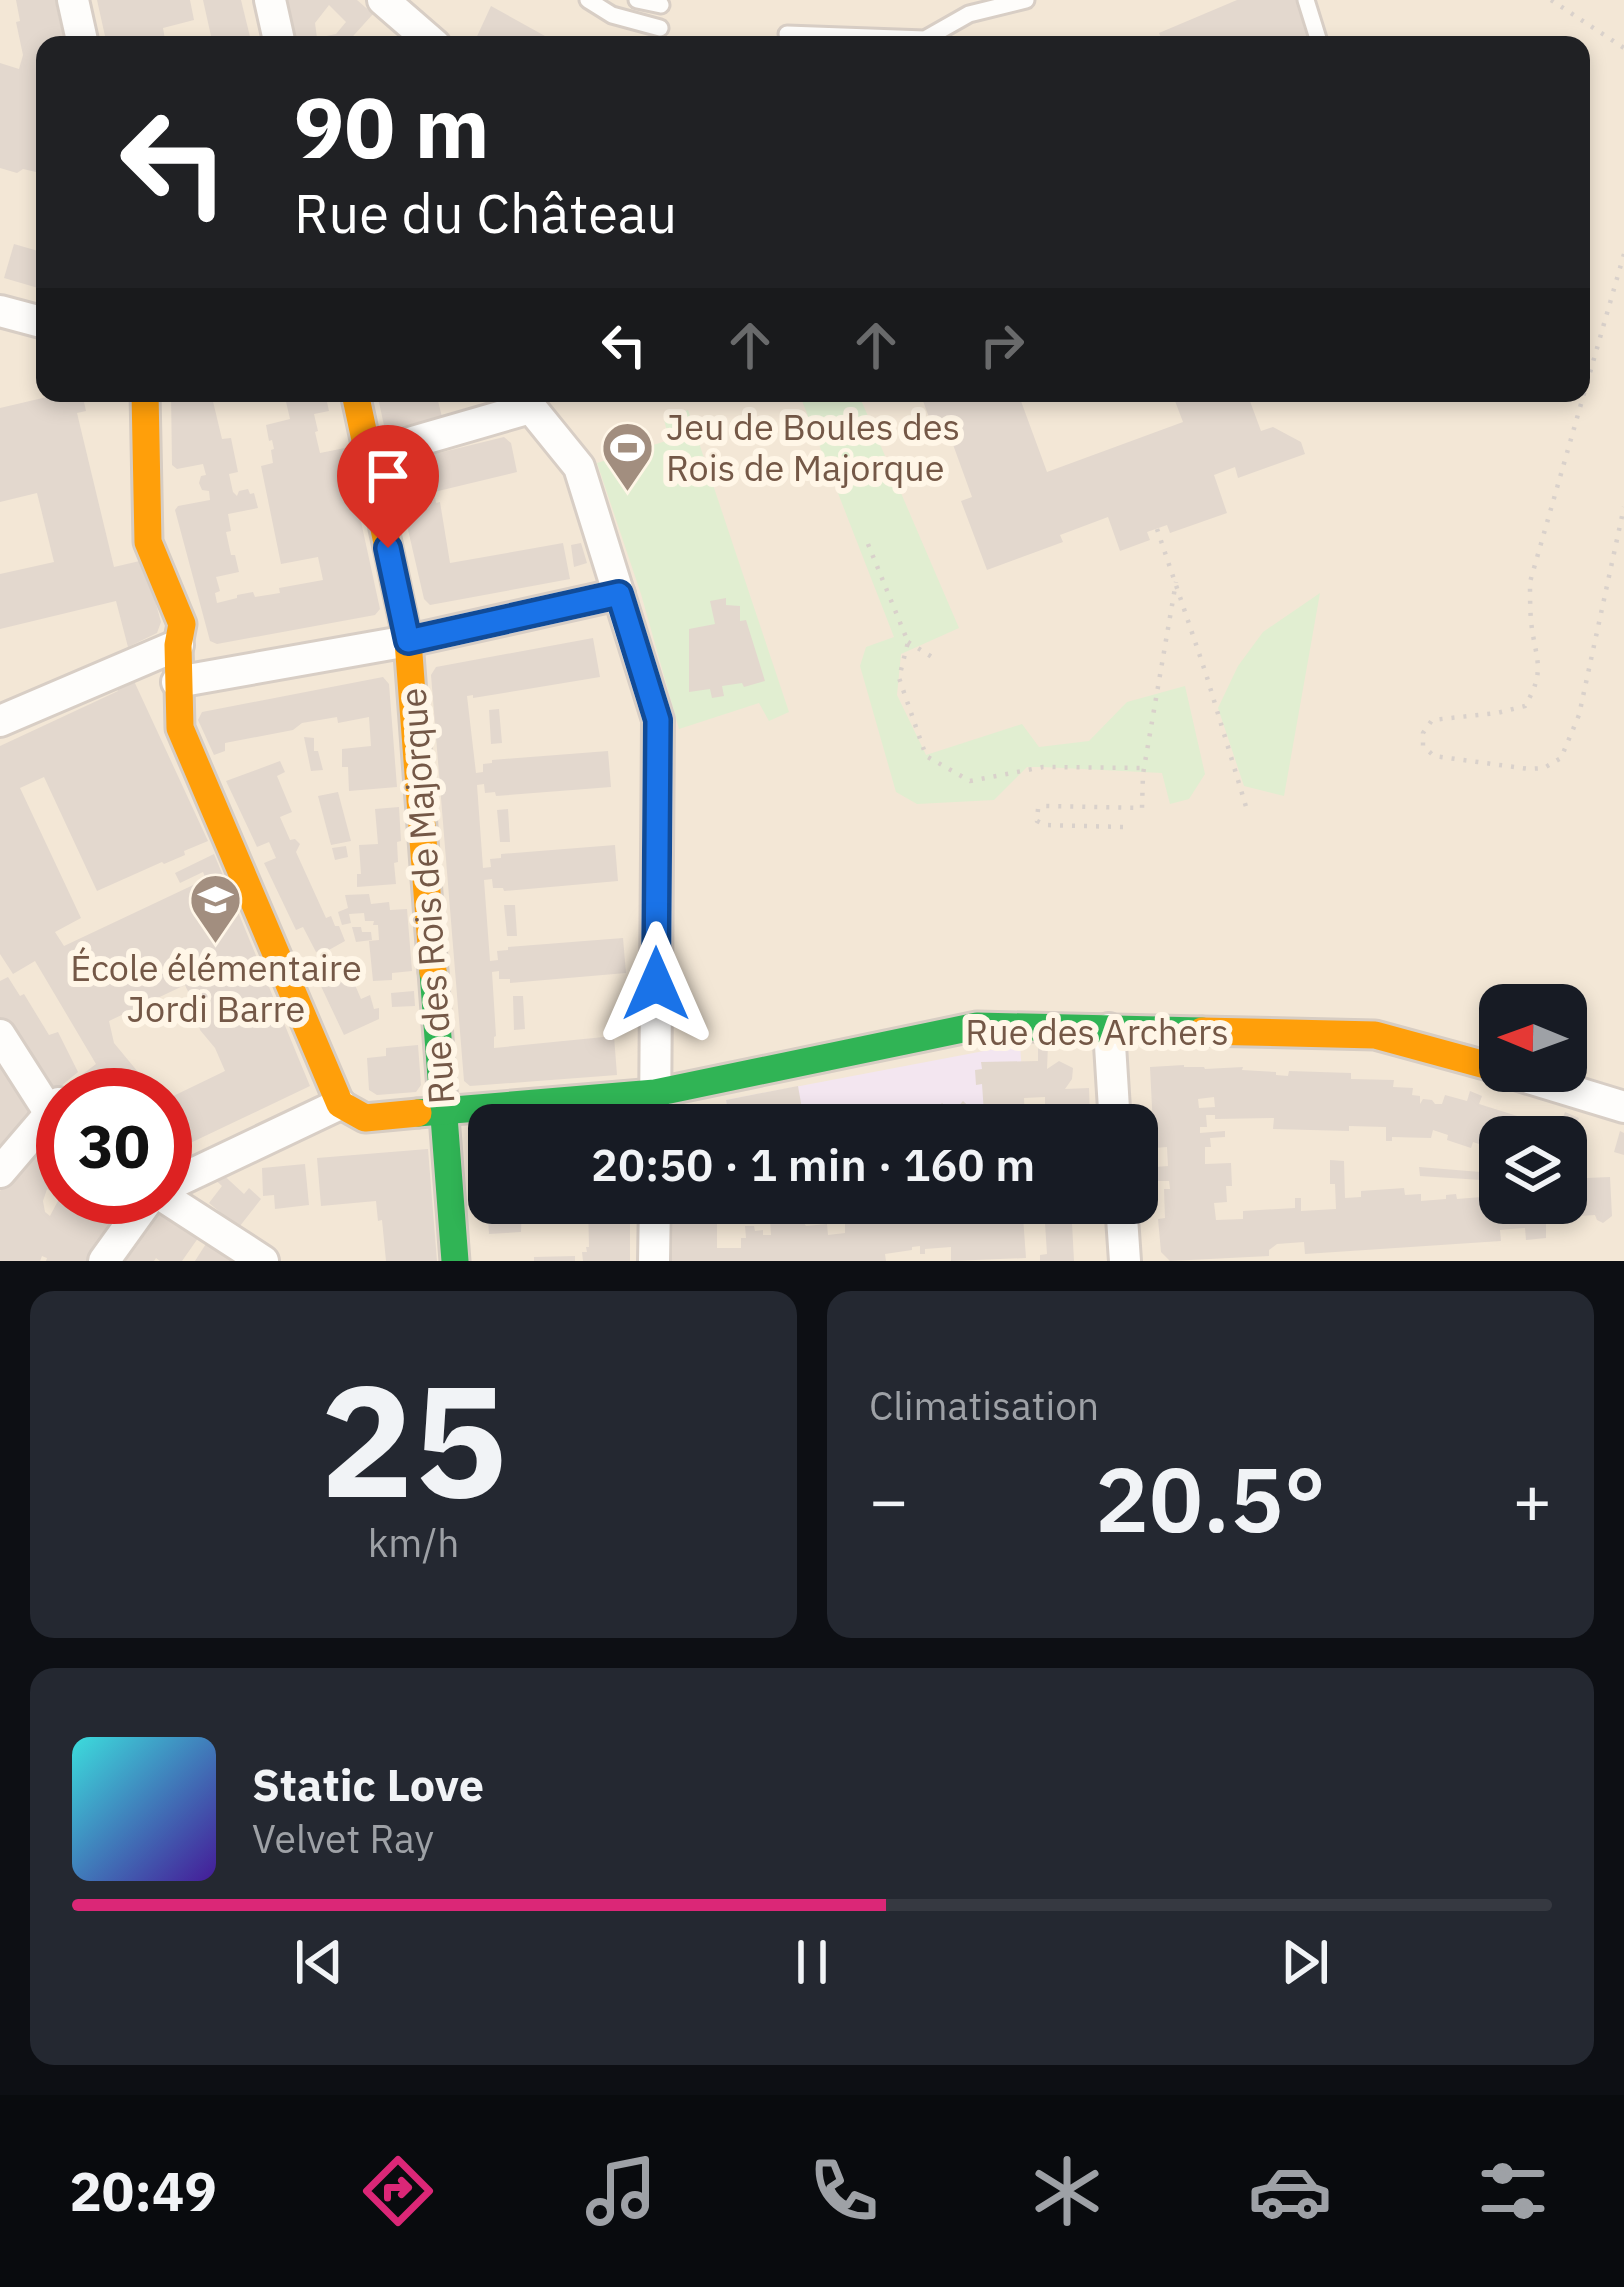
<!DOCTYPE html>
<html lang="fr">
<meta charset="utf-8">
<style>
:root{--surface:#171b24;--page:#242831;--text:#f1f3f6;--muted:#9ea1a6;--line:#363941;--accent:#db2777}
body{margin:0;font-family:"IBM Plex Sans",sans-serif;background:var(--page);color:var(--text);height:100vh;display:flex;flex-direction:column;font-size:45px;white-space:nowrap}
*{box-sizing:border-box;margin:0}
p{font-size:39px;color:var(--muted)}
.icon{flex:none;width:66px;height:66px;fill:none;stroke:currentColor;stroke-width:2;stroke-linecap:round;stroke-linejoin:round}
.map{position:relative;height:1261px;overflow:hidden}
.details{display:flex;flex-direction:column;gap:30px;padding:30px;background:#0d0f14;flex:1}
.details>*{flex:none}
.banner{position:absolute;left:36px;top:36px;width:1554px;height:366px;border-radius:24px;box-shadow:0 6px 18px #0003;background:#202124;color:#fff;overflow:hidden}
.needle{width:78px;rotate:271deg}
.fabs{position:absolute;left:1479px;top:984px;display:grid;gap:24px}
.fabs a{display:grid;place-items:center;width:108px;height:108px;border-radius:24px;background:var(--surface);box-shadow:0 6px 18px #0003;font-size:60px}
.speed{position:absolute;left:36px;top:1068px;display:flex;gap:24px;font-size:60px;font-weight:700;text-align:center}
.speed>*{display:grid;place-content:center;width:156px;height:156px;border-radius:50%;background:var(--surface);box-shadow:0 6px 18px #0003;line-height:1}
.speed .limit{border:18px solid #d22;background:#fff;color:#111}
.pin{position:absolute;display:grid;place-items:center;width:102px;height:102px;color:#fff;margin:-123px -51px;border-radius:50% 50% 50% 0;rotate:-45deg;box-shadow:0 0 12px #0007}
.pin .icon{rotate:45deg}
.me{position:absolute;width:132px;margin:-66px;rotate:0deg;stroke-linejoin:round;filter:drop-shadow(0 0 9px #0008)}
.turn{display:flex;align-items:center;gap:42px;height:252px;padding:0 60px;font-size:54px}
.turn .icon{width:156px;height:156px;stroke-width:2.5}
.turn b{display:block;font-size:84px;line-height:102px}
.lanes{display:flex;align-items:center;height:114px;padding:0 60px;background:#0003;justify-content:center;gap:60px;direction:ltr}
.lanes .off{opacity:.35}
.big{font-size:90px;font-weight:600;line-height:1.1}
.details .widget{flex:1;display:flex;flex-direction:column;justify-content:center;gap:18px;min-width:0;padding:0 42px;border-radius:24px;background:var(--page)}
.details .dial{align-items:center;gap:0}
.dial b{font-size:156px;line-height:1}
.song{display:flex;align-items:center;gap:36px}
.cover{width:144px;height:144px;border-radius:18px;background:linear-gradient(135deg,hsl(180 70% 55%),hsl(260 70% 35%))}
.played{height:12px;border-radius:6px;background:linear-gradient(90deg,var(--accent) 55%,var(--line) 55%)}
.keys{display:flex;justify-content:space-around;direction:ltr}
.heat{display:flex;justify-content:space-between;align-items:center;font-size:66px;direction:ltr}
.details .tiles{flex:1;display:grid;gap:30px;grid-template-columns:1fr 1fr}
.widget:last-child{grid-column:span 2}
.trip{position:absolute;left:468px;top:1104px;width:690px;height:120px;border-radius:24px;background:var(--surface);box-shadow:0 6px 18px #0003;font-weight:600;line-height:120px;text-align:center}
.tabs{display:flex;height:192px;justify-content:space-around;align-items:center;background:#090b0e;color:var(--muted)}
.tabs .icon{width:84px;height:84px}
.tabs .on{color:var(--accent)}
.tabs b{font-size:54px;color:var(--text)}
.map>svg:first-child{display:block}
</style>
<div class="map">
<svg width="1624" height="1261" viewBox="0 0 1624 1261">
<rect width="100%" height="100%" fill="#f7f1e6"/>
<path fill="#f3e7d6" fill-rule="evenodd" d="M0 0H1624V1261H0ZM45 45H1581V393H45ZM1500 1005H1566V1071H1500ZM63 1095H165V1197H63ZM489 1125H1137V1203H489ZM1500 1137H1566V1203H1500Z"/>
<polygon fill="#f3e6f0" points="1020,1044 1025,1119 985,1121 985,1125 730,1125 726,1100"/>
<g fill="#e1eed1">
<polygon points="799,393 858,393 959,628 901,654 897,695 926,755 1022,724 1039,747 1089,741 1127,702 1185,686 1205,774 1189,799 1170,804 1162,773 1043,767 1027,767 994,800 917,804 896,792 860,666 866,647 894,637"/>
<polygon points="688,410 789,712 769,721 759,703 679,729 641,594 597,463 669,440 664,419"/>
<polygon points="1320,593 1284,796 1244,786 1218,708 1238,666 1263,632"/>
</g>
<g fill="#e3d8ce" fill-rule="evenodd">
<polygon points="16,0 55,0 65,45 45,45 45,174 23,169 17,173 0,168 0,63 19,69 23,55 16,22 20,21"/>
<polygon points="97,0 190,0 194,20 163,28 166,45 107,45"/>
<polygon points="203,0 241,0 252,45 213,45"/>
<path d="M285 0H357L373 14 345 45H295ZM329 5 346 22 336 34 317 38 315 23Z"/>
<polygon points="1237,0 1297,0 1312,38 1304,45 1164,45 1159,33"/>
<polygon points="491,6 545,36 540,45 473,45"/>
<polygon points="14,244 45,253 45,290 4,278"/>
<polygon points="64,393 82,393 86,411 77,413 114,567 144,560 161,622 157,633 128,647 116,601 0,629 0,574 54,562 37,493 0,502 0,408"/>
<polygon points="171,393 211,393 222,439 231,438 238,472 229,474 233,492 237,496 239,491 248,489 250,494 254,493 258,508 228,514 231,531 226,532 231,555 235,555 239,572 216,577 220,591 215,593 217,603 237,598 237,595 253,592 255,597 280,593 279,588 323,580 318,557 281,564 261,466 273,463 271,450 274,449 272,440 269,441 266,425 290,419 284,393 325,393 329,411 314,414 318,431 315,432 320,453 345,448 380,609 375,615 217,644 210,641 175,510 178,506 210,500 209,491 202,490 199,483 201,476 206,475 203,464 177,469 172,465"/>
<polygon points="377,393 436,393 442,417 385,430"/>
<polygon points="920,393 1018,393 1047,472 1183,422 1172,393 1247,393 1261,431 1273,427 1301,442 1305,454 1238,478 1235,467 1214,475 1227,513 1170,533 1167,525 1147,532 1150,540 1120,551 1108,517 1060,535 1063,542 987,570 961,501 972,497 951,439 939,444"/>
<polygon points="504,437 511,443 517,472 434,492 436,503 440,502 450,563 563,543 570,579 430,605 424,599 394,469 398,463"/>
<polygon points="581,543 587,563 574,567 571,545"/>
<polygon points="726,598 726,605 740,606 740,621 746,620 765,681 744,687 742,683 722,686 724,696 712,698 710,689 689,692 689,629 715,624 710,601"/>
<polygon points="593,638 600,677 473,698 473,695 467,696 476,773 483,772 483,764 492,763 492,760 608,751 611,787 496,796 495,792 485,793 484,784 477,785 483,868 491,867 490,859 501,858 501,854 615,845 618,881 504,891 503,888 493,888 492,879 484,880 490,961 498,960 497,951 508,950 508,947 623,938 626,973 510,983 510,979 499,979 499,971 492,972 496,1036 494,1037 494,1048 614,1036 617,1075 470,1086 464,1081 431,675 436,667"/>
<polygon points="110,675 129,676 134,681 208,841 184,851 185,855 164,864 162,862 97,891 44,777 20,788 81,918 55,932 64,946 206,879 203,872 180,883 175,873 214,854 310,1086 165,1155 165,1100 225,1071 215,1048 200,1030 193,1002 185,985 109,1021 114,1043 157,1095 93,1095 79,1077 96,1064 35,961 13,974 0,954 0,746 118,691"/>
<polygon points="383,677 389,684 397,787 349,791 348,767 342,767 342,749 371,746 369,717 338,723 337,717 302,723 293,730 225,743 225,751 214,755 198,720 202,712"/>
<polygon points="499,709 502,743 491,744 489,710"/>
<polygon points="304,737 314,738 314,751 318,751 323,770 311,771"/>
<polygon points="280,761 285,772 277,776 292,812 280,817 290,840 295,839 300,844 296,852 326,918 331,916 335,926 339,926 345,941 327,951 326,948 316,952 303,927 296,930 264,863 276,858 269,842 257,847 226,781"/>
<polygon points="338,792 351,841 331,845 318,796"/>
<polygon points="399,807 401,841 397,842 398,862 394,863 396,884 357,887 357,874 361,874 359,845 378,844 375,809"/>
<polygon points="508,809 510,842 500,842 497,810"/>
<polygon points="346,846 348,857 335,860 332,848"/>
<polygon points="369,894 371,904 389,902 390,910 407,909 412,971 392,973 392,980 373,981 369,941 379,940 378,925 373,925 374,921 365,921 364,913 349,914 351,923 342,925 338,912 348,908 345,895"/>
<polygon points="504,905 515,905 517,936 507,936"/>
<polygon points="352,927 361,927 362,932 371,932 372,940 356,942"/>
<polygon points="347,966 361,999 370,995 374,1009 379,1008 379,1019 344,1035 319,982"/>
<polygon points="8,977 20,996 24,994 49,1035 58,1032 78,1072 50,1095 0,1019 0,981"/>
<polygon points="414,991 415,1006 392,1007 391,993"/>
<polygon points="513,996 523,996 525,1029 514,1030"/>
<polygon points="418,1045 421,1085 416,1092 377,1095 369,1090 367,1058 386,1056 386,1048"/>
<path d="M1038 1045H1048L1047 1069 1059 1061 1073 1068 1072 1079 1065 1089 1089 1088 1090 1117H1076V1125H1008L1007 1119 994 1120V1125H923L922 1117H929L942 1103 953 1112 963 1101 977 1114 984 1113 982 1084 976 1085 975 1070 982 1069 981 1062 1038 1061ZM1045 1097V1108H1037L1038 1118 1025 1119 1024 1098Z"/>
<polygon points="0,1049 39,1110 0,1158"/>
<path d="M1184 1065V1067H1204L1205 1069 1243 1067 1242 1070 1276 1072V1075L1288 1076 1289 1071 1351 1073V1079L1394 1080 1393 1087 1413 1088 1412 1095 1420 1096V1104L1423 1099 1432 1100 1435 1104H1442L1445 1095 1467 1101 1470 1091 1482 1096 1479 1104 1536 1122 1534 1127 1547 1131 1545 1137H1500V1156L1487 1151 1488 1147 1473 1142 1471 1148 1447 1140 1448 1135 1433 1130 1431 1138 1392 1137V1141H1386V1127L1349 1126V1131L1273 1129 1274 1118 1215 1119V1115H1206L1207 1127H1200V1133L1225 1131V1137L1210 1138 1211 1147H1205V1164L1231 1163 1232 1186H1226L1227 1202 1214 1203 1216 1220 1243 1219V1211L1295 1208V1198H1301V1211L1336 1209 1335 1184H1330V1160L1344 1161 1345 1198 1361 1197V1191L1404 1188 1405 1195 1421 1194V1201L1446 1199V1195L1456 1194 1457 1199 1482 1197V1189L1500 1188V1203H1566V1170L1586 1169 1587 1178 1610 1177 1612 1216 1603 1223 1597 1220 1595 1215 1546 1218V1238L1526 1240 1525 1228 1510 1229 1500 1230 1501 1241 1305 1254 1304 1242 1277 1244 1269 1250V1256L1170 1261 1161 1252 1158 1219 1165 1218 1164 1189H1170L1169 1181H1155V1167L1168 1166 1167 1147 1154 1148 1150 1067ZM1214 1097 1215 1107 1199 1108 1198 1099Z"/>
<polygon points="798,1086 804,1120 783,1125 730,1125 726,1100"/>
<polygon points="1565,1112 1579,1118 1567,1157 1566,1137 1556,1137"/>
<polygon points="476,1128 481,1128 483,1146 489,1145 489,1183 473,1184 469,1136"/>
<polygon points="1620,1131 1624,1133 1624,1155 1614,1152"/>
<polygon points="39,1144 63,1158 63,1188 60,1187 56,1195 47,1189 43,1201 45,1212 50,1216 60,1197 64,1199 65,1197 140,1197 93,1261 46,1261 47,1258 42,1256 40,1261 0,1261 0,1191"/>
<polygon points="428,1149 437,1261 386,1261 382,1220 378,1221 376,1201 321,1206 317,1158"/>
<polygon points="305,1164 309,1205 275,1209 274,1195 263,1196 262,1168"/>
<polygon points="1419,1167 1481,1172 1481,1180 1420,1176"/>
<polygon points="217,1169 244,1194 249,1188 261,1199 236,1231 216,1217 220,1212 209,1203 222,1186 208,1173"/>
<polygon points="158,1203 203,1231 182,1261 160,1261 156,1258 154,1261 114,1261"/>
<polygon points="487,1203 522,1203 521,1232 489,1234 488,1219 480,1219 480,1208 487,1206"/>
<polygon points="588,1203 630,1203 630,1261 583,1261 582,1252 587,1252 586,1247 589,1247"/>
<polygon points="673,1203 703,1203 703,1210 717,1211 717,1248 741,1248 741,1238 746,1238 745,1226 754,1226 755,1231 763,1230 763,1235 771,1235 769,1203 789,1203 791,1223 804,1223 806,1226 827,1224 828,1235 845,1233 845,1223 882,1218 881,1203 921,1203 922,1209 948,1208 948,1203 1022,1203 1026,1258 951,1261 951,1247 925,1249 925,1254 920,1254 920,1246 912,1247 912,1250 885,1254 886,1261 672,1261"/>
<polygon points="579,1210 581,1222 539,1222 538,1211"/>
<polygon points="1045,1223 1072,1223 1074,1261 1040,1261 1040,1255 1047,1254"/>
<polygon points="211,1236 249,1261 195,1261"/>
<polygon points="575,1256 575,1261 534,1261 534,1257"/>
</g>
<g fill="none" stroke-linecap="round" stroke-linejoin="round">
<defs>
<g id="lane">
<polyline points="588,0 612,15 660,28"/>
<polyline points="637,0 661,5"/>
<polyline points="1306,0 1320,45"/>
<polyline points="787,34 925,39 969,14 1026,0"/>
</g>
<g id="street">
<polyline points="73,0 83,45"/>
<polyline points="270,0 280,45"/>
<polyline points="383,0 435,45"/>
<polyline points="0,311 45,323"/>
<polyline points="519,393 579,467 658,720 655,1125"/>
<polyline points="368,455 530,408"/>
<polyline points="177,682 408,641 619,594"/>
<polyline points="0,721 178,645"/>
<polyline points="1109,1029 1115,1125"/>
<polyline points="0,1035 51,1115"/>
<polyline points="1506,1071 1624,1107"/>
<polyline points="0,1172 59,1103 63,1107"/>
<polyline points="165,1187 340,1104"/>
<polyline points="164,1197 263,1261"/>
<polyline points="1121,1203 1125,1261"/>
<polyline points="104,1261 150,1197"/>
<polyline points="654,1261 655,1203"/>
</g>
<g id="fast">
<polyline points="433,972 455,1261"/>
<polyline points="418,1113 655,1093 977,1026 1202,1031"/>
</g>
<g id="slow">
<polyline points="145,393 148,542 182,624 178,645 180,728 340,1104 365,1118 418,1113"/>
<polyline points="355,393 408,641 433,972"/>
<polyline points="1202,1031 1375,1035 1500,1069"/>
</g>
</defs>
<use href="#lane" stroke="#d8cec5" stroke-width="21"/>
<use href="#street" stroke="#d8cec5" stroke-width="36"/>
<use href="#fast" stroke="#d7cdc3" stroke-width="33"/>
<use href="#slow" stroke="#d7cdc3" stroke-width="33"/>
<g stroke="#d9d1cb" stroke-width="4.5" stroke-dasharray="3 9" stroke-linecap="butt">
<polyline points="1551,0 1624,48"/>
<path d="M1624 254 1530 582C1530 595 1530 608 1531 621 1535 659 1547 669 1525 706L1497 713 1432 720 1423 733V746L1434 756 1529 769 1544 768 1561 758 1579 715 1624 507"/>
<polyline points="1157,529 1206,674 1247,810"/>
<polyline points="868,544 908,642 899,678 926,756 970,781 1043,767 1144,768"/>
<polyline points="908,642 932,657"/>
<polyline points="1123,827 1045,825 1037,821 1038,809 1044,806 1142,808 1143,774 1176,582"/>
</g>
<use href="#lane" stroke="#fefdfb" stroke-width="15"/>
<use href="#street" stroke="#fefdfb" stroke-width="30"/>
<use href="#fast" stroke="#30b455" stroke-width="27"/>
<use href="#slow" stroke="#ff9f0a" stroke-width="27"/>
</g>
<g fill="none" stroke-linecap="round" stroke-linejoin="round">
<defs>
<polyline id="route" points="388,548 408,641 619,594 658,720 656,984"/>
</defs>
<use href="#route" stroke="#114b97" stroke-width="30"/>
<use href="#route" stroke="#1a73e8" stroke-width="21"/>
</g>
<defs>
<symbol id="stadium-pin" viewBox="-11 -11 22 30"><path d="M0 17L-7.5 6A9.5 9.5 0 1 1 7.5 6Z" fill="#a28e7f" stroke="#fff6e7"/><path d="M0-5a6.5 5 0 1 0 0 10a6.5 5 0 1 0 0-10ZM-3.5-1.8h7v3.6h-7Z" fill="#fff"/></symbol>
<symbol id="school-pin" viewBox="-11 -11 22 30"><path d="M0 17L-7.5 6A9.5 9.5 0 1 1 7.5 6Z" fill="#a28e7f" stroke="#fff6e7"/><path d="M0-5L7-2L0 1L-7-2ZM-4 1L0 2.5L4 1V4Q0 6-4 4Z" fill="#fff"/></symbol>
</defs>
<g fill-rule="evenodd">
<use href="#stadium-pin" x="598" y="418" width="59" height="81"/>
<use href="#school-pin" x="186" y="870" width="59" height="81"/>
</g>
<g text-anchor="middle" stroke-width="12" stroke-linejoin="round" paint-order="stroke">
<g font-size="36" fill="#745847" stroke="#fff6e7" text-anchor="start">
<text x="666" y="440">Jeu de Boules des<tspan x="666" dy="41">Rois de Majorque</tspan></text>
<text x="216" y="981" text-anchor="middle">École élémentaire<tspan x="216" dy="41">Jordi Barre</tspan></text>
</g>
<g font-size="36" fill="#745847" stroke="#fff6e7">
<text transform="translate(427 896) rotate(-94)" y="13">Rue des Rois de Majorque</text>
<text x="1097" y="1045">Rue des Archers</text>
</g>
</g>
</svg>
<div class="fabs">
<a><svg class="needle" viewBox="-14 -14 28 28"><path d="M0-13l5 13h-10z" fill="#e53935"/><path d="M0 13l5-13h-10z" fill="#9ea1a6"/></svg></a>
<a><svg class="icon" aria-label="layers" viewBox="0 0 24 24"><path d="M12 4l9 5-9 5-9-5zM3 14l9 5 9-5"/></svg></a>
</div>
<div class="speed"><div class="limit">30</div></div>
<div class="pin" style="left:388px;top:548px;background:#d93025"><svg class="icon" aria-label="arrive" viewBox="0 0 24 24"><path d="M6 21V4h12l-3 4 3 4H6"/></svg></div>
<svg class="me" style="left:656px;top:984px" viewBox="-20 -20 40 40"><path d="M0-17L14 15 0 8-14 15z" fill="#1a73e8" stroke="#fff" stroke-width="4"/></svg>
<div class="trip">20:50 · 1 min · 160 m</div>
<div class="banner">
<div class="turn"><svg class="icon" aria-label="left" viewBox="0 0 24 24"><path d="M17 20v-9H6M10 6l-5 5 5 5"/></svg><div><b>90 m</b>Rue du Château</div></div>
<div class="lanes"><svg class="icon" aria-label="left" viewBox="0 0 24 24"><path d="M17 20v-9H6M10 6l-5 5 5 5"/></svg><svg class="icon off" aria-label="ahead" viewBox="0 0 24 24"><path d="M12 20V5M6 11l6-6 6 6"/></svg><svg class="icon off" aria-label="ahead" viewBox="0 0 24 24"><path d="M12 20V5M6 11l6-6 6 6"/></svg><svg class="icon off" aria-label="right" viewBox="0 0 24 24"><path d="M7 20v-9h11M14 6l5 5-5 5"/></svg></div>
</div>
</div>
<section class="details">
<div class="tiles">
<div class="widget dial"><b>25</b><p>km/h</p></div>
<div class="widget"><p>Climatisation</p>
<div class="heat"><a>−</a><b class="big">20.5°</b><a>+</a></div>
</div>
<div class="widget">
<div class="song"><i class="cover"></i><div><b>Static Love</b><p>Velvet Ray</p></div></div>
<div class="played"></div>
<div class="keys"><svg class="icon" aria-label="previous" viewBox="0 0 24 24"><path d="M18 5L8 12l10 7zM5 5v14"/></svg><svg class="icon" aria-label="pause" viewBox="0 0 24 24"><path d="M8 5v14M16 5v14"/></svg><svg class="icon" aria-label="next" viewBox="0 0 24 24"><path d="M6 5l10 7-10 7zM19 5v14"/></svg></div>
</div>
</div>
</section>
<nav class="tabs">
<b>20:49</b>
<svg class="icon on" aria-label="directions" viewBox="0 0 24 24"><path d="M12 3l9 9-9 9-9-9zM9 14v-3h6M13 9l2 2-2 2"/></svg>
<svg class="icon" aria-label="music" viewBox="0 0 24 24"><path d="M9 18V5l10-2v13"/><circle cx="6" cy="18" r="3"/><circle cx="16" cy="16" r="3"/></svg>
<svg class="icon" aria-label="phone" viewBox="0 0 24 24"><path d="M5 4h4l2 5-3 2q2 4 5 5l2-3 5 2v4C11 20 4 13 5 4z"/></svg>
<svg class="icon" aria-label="climate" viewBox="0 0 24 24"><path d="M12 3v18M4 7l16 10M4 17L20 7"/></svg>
<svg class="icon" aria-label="car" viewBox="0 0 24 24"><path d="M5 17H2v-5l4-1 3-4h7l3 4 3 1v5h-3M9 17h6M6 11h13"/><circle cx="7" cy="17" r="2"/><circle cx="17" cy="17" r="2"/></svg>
<svg class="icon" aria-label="filters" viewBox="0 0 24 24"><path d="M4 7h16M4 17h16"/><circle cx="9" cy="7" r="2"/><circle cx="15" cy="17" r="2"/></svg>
</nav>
